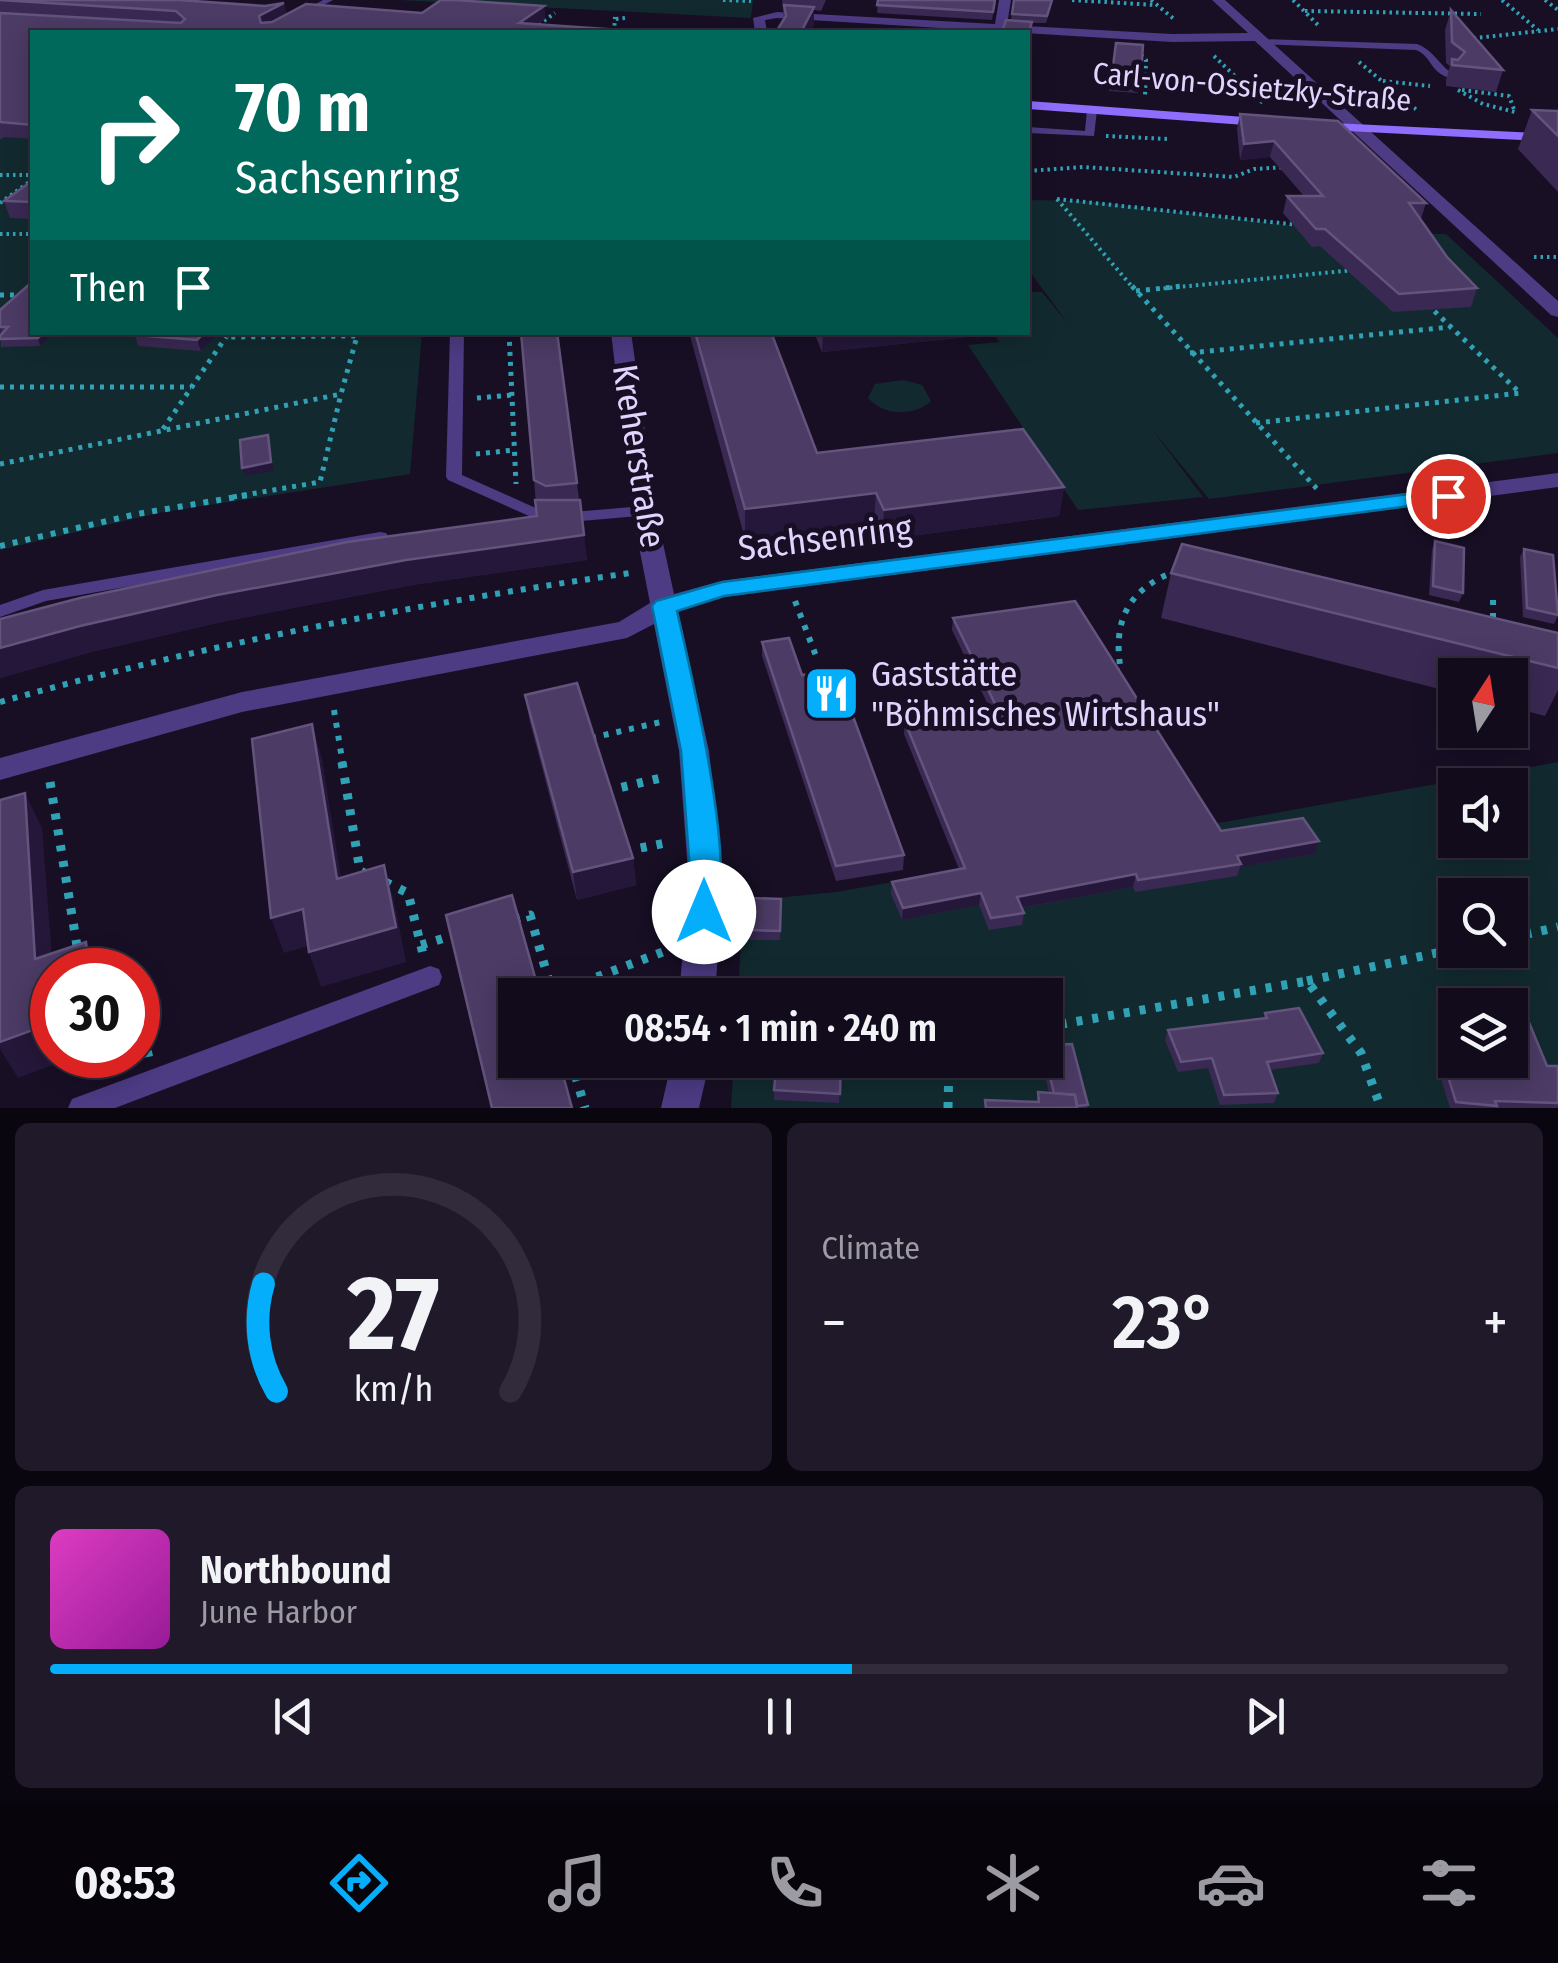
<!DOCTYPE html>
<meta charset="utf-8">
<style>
:root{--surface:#120b1c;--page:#1f1929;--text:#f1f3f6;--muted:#9c9ba3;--line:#312b3b;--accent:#04aefb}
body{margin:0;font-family:"Fira Sans Condensed",sans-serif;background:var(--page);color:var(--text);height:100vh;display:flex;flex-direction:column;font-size:38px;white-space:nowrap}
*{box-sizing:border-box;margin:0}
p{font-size:32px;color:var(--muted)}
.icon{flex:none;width:55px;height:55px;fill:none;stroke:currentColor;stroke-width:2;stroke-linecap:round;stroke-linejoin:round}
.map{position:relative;height:1108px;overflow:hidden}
.sheet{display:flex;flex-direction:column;gap:15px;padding:15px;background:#0a060f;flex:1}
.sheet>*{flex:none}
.guide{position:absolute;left:30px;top:30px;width:1000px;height:305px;border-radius:0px;box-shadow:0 5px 25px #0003,0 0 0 2px var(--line);background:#00695c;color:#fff;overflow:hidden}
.needle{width:65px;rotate:12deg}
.controls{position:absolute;left:1438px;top:658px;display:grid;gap:20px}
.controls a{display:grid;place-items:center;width:90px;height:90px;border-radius:0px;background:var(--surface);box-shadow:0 5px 25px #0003,0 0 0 2px var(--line);font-size:50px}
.speed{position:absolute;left:30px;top:948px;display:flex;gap:20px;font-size:50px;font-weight:700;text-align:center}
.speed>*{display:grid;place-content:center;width:130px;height:130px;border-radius:50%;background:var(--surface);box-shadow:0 5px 25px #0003,0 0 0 2px var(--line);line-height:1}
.speed .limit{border:15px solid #d22;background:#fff;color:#111}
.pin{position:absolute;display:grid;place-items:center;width:85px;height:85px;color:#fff;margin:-42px;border:5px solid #fff;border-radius:50%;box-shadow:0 2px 10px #0007}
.me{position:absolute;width:110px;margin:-55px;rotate:0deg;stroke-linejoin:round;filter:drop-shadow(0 0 8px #0008)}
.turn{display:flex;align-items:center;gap:35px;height:210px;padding:0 40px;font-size:45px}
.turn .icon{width:130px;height:130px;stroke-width:2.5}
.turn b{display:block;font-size:70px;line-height:85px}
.then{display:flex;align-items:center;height:95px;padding:0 40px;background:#0003;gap:20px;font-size:38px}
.big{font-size:75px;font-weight:600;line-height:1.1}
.sheet .card{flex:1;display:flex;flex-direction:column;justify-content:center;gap:15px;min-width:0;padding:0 35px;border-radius:15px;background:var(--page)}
.sheet .dial{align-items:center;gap:0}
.dial svg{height:260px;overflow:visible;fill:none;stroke:var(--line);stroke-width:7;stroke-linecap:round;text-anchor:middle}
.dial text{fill:var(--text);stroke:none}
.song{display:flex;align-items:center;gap:30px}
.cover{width:120px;height:120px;border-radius:15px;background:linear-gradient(135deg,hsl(310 70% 55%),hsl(300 70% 35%))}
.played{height:10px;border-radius:5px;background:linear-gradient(90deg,var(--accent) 55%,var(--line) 55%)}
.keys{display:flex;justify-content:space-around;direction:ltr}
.heat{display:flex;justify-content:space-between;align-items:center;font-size:55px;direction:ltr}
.sheet .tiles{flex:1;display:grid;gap:15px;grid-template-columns:1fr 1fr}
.card:last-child{grid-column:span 2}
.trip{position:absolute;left:498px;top:978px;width:565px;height:100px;border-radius:0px;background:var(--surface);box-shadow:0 5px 25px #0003,0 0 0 2px var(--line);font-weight:600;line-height:100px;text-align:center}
.menu{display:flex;height:160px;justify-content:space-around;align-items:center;background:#07040b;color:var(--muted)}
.menu .icon{width:70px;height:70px}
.menu .active{color:var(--accent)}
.menu b{font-size:45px;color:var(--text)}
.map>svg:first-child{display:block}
</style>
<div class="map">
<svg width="1558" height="1108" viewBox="0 0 1558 1108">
<rect width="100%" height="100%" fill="#180f25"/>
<g fill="#122a2f" fill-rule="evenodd">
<polygon points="400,0 753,0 751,18"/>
<polygon points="0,82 32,84 32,332 422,333 410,474 158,513 0,550"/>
<polygon points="1028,200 1087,201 1356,233 1446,234 1558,338 1558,453 1209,499 1151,428 1203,497 1078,510 968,345 999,342 994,333 1028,332 1028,292 1042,292 1069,325 1028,269"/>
<path d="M903 380 922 385 931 401C913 417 884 416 868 398L875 384Z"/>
<path d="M1558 762V1108H731L734 1060H1045V995H738L743 901 837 892ZM1455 785H1510V840H1455ZM1455 895H1510V950H1455ZM1455 1005H1510V1060H1455Z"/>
</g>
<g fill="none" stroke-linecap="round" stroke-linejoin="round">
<g stroke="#31a2b6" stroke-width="4" stroke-dasharray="2.5 4" stroke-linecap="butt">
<polyline points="723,0 751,1"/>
<polyline points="1072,0 1155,5"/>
<polyline points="1151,0 1174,19"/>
<polyline points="1293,0 1320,27"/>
<polyline points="1502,0 1538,30"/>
<polyline points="1545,0 1558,10"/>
<polyline points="1305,11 1481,14"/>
<polyline points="616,19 626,18"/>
<polyline points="528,32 555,13"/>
<polyline points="614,32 615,17"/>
<polyline points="1467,39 1558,29"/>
<polyline points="1141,55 1146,60 1145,96"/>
<polyline points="1214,56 1263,103"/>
<polyline points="1359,62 1419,112"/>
<polyline points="1383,81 1430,86"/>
<polyline points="1458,90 1483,104 1515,112 1509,96 1462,90"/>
<polyline points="1106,136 1168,139"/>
<polyline points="1028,171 1083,167 1234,177 1254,169 1287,167"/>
<polyline points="0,175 32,175"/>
<polyline points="1057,199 1299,225"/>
<polyline points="1057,199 1134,289"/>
<polyline points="0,203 32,180"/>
<polyline points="0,234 32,234"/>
<polyline points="1534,257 1558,257"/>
<polyline points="1157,289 1355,270"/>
</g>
<g stroke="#31a2b6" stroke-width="5" stroke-dasharray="4 6" stroke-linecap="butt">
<polyline points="1132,286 1318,490"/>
<polyline points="1136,291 1183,286"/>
<polyline points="0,295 32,295"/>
<polyline points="509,332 516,484"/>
<polyline points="1190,353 1450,327"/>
<polyline points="0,387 191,387"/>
<polyline points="477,398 512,395"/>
<polyline points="1256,423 1520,393 1430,307"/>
<polyline points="163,429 226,337"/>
<polyline points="476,454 514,450"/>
<polyline points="0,464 341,394 357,336 226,337 229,332"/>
<polyline points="233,497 320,482 341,394"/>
</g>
<g stroke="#31a2b6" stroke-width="6" stroke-dasharray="5 8" stroke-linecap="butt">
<polyline points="0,546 137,514 248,495"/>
<polyline points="1493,600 1493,624"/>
<polyline points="795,601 816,656"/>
<path d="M1115 672 1121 671C1112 621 1128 589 1176 571"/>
<path d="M0 702C207 644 417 604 630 573"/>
<polyline points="334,710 343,765"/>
<polyline points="591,738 661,722"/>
</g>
<g stroke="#31a2b6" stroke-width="9" stroke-dasharray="6 10" stroke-linecap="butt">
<polyline points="342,762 360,871 369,875"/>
<polyline points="50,782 78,952"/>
<polyline points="606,791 665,777"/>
<polyline points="625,851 671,842"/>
<polyline points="385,882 408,893 423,954"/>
<polyline points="514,919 530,915 553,995"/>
<polyline points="1510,938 1558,927"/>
<polyline points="421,945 458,934"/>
<polyline points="89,956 129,970"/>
<polyline points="1307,981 1455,949"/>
<polyline points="552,994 668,950"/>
<polyline points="138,1004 149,1059"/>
<polyline points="1045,1027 1307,981 1361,1053 1381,1108"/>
<polyline points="571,1060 585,1108"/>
<polyline points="948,1108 949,1060"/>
</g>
<g fill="#4d3b84" fill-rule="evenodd">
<polygon points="323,0 333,0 273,32 264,32"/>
<path d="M1260 39 1417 44C1434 50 1440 67 1455 75L1450 78C1430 73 1432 56 1416 50L1257 44Z"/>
<polygon points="1092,107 1097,110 1094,136 1028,133 1028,127 1085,131 1087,110"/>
<polygon points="450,332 464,332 462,475 549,514 644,506 652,511 650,515 547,524 448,480 446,477"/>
<polygon points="380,532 386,533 389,537 386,541 46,601 0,617 0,605 43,590"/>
<polygon points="430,966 439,969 442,977 439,985 115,1108 68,1108 72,1099"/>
</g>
<g fill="#4d3b84" fill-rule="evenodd">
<polygon points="999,0 1011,0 1007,25 1172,34 1248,33 1212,0 1225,0 1558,301 1558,317 1551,315 1255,41 1172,42 777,18 765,20 767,32 755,32 753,18 777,12 995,24"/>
<polygon points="611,332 631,332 656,511 674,594 722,581 1558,473 1558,487 724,597 678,611 709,751 723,885 715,995 679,995 689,885 679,751 654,624 627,638 242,712 0,780 0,758 242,692 619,622 650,603 632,511"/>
<polygon points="672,1060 710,1060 699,1108 661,1108"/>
</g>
<g fill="#8f6dfd" fill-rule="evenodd">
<polygon points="1028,101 1273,119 1280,123 1273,127 1028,109"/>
<polygon points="1313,122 1558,134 1558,142 1308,129 1308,123"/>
</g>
</g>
<g fill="#3a2953">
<polygon points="0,0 287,15 422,13 544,6 545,19 537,25 32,32 32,139 4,137 0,140"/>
<polygon points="782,0 826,0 821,11 814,10 814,24 810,32 776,32 784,18"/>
<polygon points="878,0 996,0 992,20 877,13"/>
<polygon points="1014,0 1053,0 1046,23 1031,23 1028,45 1028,32 1011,20"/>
<polygon points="1451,10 1503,70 1496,92 1446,86 1446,80 1450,66 1446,63 1445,30"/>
<polygon points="1116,43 1141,76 1138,93 1109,91"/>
<polygon points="1532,110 1558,111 1558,192 1518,149"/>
<polygon points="1240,114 1426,203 1421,219 1447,257 1477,288 1471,307 1393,312 1320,246 1312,247 1283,213 1287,196 1304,196 1270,157 1240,160 1237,129"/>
<polygon points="32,181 32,219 10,218 4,201"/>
<polygon points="0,310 32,332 56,332 40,346 1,347"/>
<polygon points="137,332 220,332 201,351 138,346 135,335"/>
<polygon points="557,332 587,560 412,585 226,621 91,652 0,678 0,619 537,516 534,480"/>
<polygon points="689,332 771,332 817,453 1064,487 1059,516 882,540 874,523 745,539"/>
<polygon points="814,332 987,332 987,335 822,352"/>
<polygon points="1435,541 1463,593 1459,602 1429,595 1432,550"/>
<polygon points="1524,549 1558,610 1558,616 1554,624 1523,617 1520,557"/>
<polygon points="1171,573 1558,633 1558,690 1545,716 1510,707 1510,675 1455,675 1455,693 1161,618"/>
<polygon points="953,618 1221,831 1314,854 1240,867 1237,876 1135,892 1133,887 1022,908 1024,913 1022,925 989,930 979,905 902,920 891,894 892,882 959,869 904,734 905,722 990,709 952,630"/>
<polygon points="762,642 802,675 904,855 903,870 836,881 762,656"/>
<polygon points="525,695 633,858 636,885 577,900 530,722"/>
<polygon points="751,898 781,899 780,940 750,940"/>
<polygon points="1265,1013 1323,1053 1319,1063 1270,1070 1278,1093 1274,1103 1220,1105 1208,1068 1178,1072 1165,1040 1168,1030 1263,1018"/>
<polygon points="841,1060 839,1103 774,1100 774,1090"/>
<polygon points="1041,1060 1045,1060 1088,1105 1087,1108 984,1108 985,1100 1036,1102 1038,1092 1049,1093"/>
<polygon points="1482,1060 1510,1060 1558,1066 1558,1108 1450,1108 1441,1079 1446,1070 1488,1074"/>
</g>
<g fill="#251739">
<polygon points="284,3 287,15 262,29 259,16"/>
<polygon points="544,6 545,19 526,32 519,23"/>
<polygon points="814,7 814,24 810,32 801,32"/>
<polygon points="1274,141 1270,157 1240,160 1244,144"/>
<polygon points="44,332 56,332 40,346 38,338"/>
<polygon points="205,332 220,332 201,351 197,340"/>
<polygon points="823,332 987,332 987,335 822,352"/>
<polygon points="268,435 274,471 245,476 242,468"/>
<polygon points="1064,487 1059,516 882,540 884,510"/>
<polygon points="876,493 874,523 745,539 745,509"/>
<polygon points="584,535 587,560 412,585 226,621 91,652 0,678 0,648 80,626 217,595 406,560"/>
<polygon points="312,724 322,759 347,914 337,879"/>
<polygon points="25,793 42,828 53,970 35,959"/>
<polygon points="1319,841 1314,854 1240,867 1241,864 1237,856"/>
<polygon points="633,858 636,885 577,900 573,872"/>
<polygon points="384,865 394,901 406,962 321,987 309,952"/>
<polygon points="1136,874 1133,887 1015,909 1017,897"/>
<polygon points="981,893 979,905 902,920 903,908"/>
<polygon points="303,909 315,944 284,953 271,918"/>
<polygon points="86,942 100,970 89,970"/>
<polygon points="52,1023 52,1055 80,1055 18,1078 0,1049 0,1042"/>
</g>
<g fill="#4c3b65" stroke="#63537d" stroke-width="2.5">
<polygon points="0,0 179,0 265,6 284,3 259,16 261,23 272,22 306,4 422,13 441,0 454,0 544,6 519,23 650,32 32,32 32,125 0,122 0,13 181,23 185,19 176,11"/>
<polygon points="878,0 995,0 993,12 877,5"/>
<polygon points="1014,0 1052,0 1047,16 1012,14"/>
<polygon points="784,5 814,7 801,32 776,32 786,16"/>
<polygon points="1451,10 1503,70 1452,65 1452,59 1458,60 1465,52 1452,42"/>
<polygon points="1006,20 1032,22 1028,35 1028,32 1002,32"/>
<polygon points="1116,43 1143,45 1141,76 1112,74"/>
<polygon points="1532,110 1558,111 1558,136"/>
<polygon points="1240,114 1338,121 1426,203 1409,203 1447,257 1477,288 1399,294 1325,229 1316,229 1287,196 1323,196 1274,141 1244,144"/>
<polygon points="32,181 32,202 4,201"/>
<polygon points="32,282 32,332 44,332 38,338 0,339 0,336 8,327 0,327 0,310"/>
<polygon points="137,332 205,332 197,340 135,335"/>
<polygon points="521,332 557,332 577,483 546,486 534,480"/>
<polygon points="695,332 771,332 817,453 1023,429 1064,487 884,510 876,493 745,509"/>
<polygon points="268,435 271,462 242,468 240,440"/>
<polygon points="535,500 580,500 584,535 406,560 217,595 80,626 0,648 0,619 80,598 347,542 537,516"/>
<polygon points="1435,541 1464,548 1463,593 1433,586"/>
<polygon points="1182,544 1558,633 1558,668 1171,573"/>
<polygon points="1524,549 1553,555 1558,615 1527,608"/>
<polygon points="1075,601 1221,831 1303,818 1319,841 1237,856 1241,864 1138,880 1136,874 1017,897 1024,913 991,918 981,893 903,908 892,882 965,868 905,722 997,708 953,618"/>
<polygon points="789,638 802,675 836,670 904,855 836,866 762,642"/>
<polygon points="577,683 633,858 573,872 525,695"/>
<polygon points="312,724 337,879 384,865 396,927 309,952 303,909 271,918 252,739"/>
<polygon points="25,793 35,959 86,942 89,970 52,970 52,1023 0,1042 0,800"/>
<polygon points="512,895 540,995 515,995 515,1060 559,1060 572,1108 492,1108 446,915"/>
<polygon points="751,898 781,899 780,931 749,930"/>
<polygon points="1299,1008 1323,1053 1267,1062 1278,1093 1224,1095 1212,1058 1181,1062 1168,1030 1267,1018 1265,1013"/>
<polygon points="1510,1019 1528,1020 1547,1066 1558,1066 1558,1103 1495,1101 1497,1106 1456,1102 1446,1070 1497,1075 1491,1060 1510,1060"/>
<polygon points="1072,1044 1088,1105 1077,1106 1075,1095 1054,1093 1045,1057 1045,1045"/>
<polygon points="777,1060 841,1060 840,1094 774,1090"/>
<polygon points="1038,1092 1075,1095 1077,1108 986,1108 985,1100 1039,1102"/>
</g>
<path fill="#04aefb" stroke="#0371a3" stroke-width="2.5" d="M1448 489 1455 491V500L724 596 677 611C690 669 739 872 714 920L704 924 693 920 688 912 691 885 681 751 652 606 656 601 722 582Z"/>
<defs>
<symbol id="restaurant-square" viewBox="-11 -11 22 22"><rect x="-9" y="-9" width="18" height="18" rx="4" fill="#04aefb" stroke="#180f25"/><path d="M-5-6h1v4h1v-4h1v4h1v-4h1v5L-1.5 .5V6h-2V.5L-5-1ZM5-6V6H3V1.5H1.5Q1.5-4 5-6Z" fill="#fff"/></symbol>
</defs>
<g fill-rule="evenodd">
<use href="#restaurant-square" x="800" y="662" width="63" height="63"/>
</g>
<g text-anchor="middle" stroke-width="10" stroke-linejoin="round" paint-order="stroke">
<g font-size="30" fill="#e2d4fe" stroke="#180f25">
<text transform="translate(1252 87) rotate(5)" y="10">Carl-von-Ossietzky-Straße</text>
</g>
<g font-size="35" fill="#e2d4fe" stroke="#180f25">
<text transform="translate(639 456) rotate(81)" y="12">Kreherstraße</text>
<text transform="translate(825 538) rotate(-7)" y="12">Sachsenring</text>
</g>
<g font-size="35" fill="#e2d4fe" stroke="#180f25" text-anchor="start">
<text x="871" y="686">Gaststätte<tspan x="871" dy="40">"Böhmisches Wirtshaus"</tspan></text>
</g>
</g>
</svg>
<div class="controls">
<a><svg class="needle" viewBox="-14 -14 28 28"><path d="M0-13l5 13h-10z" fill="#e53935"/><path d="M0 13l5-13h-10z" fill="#9c9ba3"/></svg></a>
<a><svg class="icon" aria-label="sound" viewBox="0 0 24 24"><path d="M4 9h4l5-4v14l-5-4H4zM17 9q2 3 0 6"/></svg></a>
<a><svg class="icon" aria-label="search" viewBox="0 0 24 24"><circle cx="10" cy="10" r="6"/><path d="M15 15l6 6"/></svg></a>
<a><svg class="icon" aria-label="layers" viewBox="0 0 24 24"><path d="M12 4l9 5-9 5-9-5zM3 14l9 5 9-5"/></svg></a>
</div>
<div class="speed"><div class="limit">30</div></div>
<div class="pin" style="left:1448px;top:496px;background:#d93025"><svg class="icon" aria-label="arrive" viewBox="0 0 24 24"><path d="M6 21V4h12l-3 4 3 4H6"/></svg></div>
<svg class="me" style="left:704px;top:912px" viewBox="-20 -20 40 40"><circle r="19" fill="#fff"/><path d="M0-13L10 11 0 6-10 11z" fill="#04aefb"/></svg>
<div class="trip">08:54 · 1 min · 240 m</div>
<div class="guide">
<div class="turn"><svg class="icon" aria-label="right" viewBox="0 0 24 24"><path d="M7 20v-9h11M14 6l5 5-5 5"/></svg><div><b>70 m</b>Sachsenring</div></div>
<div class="then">Then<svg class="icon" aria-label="arrive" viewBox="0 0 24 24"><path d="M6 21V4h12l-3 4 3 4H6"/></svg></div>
</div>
</div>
<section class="sheet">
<div class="tiles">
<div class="card dial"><svg viewBox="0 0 100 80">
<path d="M14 69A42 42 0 1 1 86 69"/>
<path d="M14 69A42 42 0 0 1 10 36" stroke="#04aefb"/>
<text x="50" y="56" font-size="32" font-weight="700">27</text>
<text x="50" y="72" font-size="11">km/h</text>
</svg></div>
<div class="card"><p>Climate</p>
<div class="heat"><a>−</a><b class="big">23°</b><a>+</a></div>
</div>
<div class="card">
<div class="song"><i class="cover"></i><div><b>Northbound</b><p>June Harbor</p></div></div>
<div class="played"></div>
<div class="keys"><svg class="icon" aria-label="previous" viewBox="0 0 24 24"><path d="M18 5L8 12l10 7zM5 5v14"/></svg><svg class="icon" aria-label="pause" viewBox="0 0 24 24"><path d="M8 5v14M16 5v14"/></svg><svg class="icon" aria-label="next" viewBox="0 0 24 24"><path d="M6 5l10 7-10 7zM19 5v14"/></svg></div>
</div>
</div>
</section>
<nav class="menu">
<b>08:53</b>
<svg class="icon active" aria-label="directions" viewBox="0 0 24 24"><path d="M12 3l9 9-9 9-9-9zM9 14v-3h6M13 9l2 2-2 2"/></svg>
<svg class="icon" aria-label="music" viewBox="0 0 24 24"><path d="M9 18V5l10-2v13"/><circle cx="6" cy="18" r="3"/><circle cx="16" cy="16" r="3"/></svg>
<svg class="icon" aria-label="phone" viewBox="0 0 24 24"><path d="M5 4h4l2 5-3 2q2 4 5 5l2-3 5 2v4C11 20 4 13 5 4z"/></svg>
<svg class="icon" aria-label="climate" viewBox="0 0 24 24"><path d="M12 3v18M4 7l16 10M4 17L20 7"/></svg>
<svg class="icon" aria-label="car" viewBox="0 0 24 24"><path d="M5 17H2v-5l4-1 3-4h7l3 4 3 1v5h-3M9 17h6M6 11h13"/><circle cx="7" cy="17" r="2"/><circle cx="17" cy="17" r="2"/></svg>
<svg class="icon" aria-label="filters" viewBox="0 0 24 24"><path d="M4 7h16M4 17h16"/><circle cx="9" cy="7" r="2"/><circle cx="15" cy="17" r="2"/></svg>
</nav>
